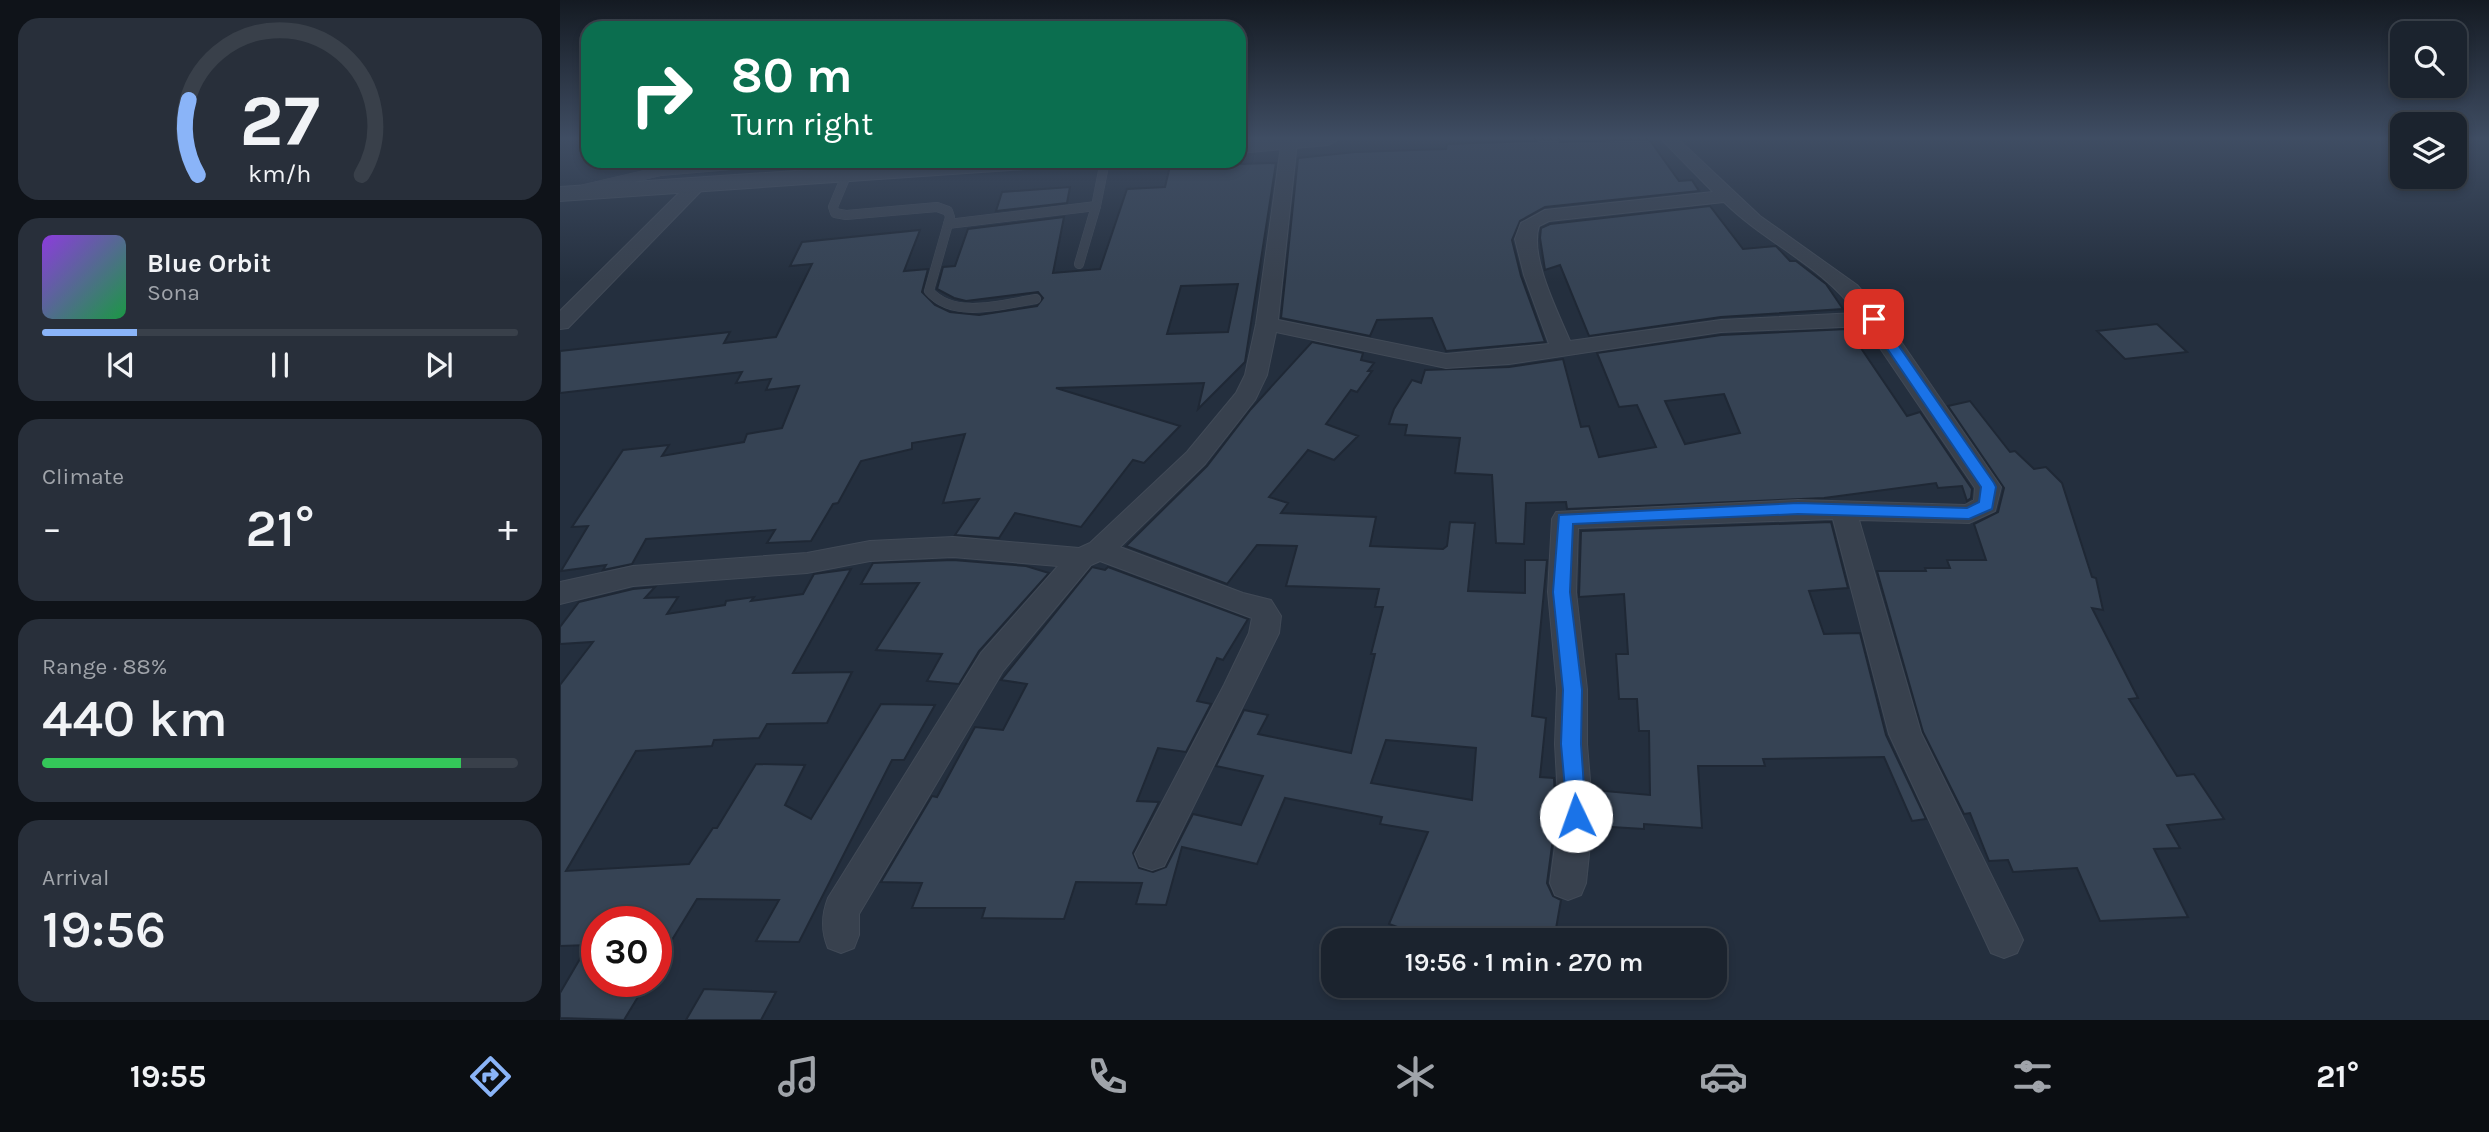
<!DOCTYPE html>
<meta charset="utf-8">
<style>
:root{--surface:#1b232e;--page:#282f3a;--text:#f1f3f6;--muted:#a0a4aa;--line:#39404a;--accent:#8ab4f8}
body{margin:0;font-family:Karla,sans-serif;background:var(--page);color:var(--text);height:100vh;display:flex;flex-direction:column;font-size:26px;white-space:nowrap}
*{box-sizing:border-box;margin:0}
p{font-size:23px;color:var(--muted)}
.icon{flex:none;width:38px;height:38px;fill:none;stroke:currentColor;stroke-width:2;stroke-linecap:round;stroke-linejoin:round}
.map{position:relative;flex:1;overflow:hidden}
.panel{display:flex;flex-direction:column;gap:18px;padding:18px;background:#0f1319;width:560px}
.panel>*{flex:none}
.hud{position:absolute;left:21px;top:21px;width:665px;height:147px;border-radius:21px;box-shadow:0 4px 10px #0003,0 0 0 2px var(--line);background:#0b6e4f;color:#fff;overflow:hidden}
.buttons{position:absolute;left:1830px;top:21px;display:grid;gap:14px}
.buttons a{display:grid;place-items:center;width:77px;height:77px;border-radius:14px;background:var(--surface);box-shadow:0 4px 10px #0003,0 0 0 2px var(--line);font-size:35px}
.speed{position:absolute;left:21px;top:906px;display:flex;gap:14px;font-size:35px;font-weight:700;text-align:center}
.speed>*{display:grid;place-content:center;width:91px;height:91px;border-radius:50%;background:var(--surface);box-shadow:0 4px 10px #0003,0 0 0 2px var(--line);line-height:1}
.speed .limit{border:10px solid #d22;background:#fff;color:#111}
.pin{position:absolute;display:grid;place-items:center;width:60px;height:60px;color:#fff;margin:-30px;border-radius:14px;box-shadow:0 4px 10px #0006}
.me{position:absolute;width:77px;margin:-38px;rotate:357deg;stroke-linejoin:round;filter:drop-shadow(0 0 5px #0008)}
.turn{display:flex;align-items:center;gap:24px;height:147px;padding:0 35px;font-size:32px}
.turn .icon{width:91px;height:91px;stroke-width:2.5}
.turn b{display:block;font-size:49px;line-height:60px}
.big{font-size:52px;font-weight:600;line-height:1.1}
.panel .tile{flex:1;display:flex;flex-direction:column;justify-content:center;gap:10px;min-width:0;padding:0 24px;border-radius:21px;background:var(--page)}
.panel .dial{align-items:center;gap:0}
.dial svg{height:182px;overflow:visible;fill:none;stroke:var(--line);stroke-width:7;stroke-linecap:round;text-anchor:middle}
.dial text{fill:var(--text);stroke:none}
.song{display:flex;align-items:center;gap:21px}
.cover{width:84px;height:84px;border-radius:10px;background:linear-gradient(135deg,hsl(270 70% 55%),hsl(140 70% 35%))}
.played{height:7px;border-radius:4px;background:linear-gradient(90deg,var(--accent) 20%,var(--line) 20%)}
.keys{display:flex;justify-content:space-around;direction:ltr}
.heat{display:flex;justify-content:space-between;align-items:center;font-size:38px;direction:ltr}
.charge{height:10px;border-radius:5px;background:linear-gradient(90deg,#34c759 88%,var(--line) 0)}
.trip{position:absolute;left:761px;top:928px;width:406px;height:70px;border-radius:21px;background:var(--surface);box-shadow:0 4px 10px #0003,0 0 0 2px var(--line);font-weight:600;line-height:70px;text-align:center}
.dock{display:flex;height:112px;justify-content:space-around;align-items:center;background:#0b0e12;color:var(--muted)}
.dock .icon{width:49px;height:49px}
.dock .on{color:var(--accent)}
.dock b{font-size:32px;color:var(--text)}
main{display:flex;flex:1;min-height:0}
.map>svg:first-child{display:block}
</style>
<main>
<section class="panel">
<div class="tile dial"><svg viewBox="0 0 100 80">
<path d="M14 69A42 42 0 1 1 86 69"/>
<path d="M14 69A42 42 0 0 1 10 36" stroke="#8ab4f8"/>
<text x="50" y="56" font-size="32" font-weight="700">27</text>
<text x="50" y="72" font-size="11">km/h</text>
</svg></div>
<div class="tile">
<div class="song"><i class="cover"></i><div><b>Blue Orbit</b><p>Sona</p></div></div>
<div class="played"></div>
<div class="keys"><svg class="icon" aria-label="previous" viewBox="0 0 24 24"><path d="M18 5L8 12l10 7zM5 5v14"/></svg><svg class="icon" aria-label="pause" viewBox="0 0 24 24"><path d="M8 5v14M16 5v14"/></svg><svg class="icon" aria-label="next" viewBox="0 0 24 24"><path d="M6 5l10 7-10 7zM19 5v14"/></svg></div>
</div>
<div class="tile"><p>Climate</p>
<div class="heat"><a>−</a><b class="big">21°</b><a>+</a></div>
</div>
<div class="tile"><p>Range · 88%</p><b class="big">440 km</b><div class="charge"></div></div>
<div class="tile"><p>Arrival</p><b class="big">19:56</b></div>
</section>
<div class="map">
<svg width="1929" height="1020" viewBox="0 0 1929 1020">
<rect width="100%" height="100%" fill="#242f3e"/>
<g fill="#364354" stroke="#1f2835" stroke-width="2" fill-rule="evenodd">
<polygon points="975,139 999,139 1000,142 1089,139 1119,181 1132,180 1139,191 985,207 960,221 952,240 961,276 985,342 886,351 872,318 817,320 810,336 721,318 738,158 795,152 886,149 887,144 976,141"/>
<path d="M716 163 685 362 638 409 644 383 496 388 620 426 584 463 573 460 521 527 455 513 439 538 395 535 419 499 383 503 405 434 352 443V449L301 461 278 503 273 504 251 541 207 543 215 530 86 539 72 564 43 570 46 565 1 571 28 526 12 527 63 450 109 445 102 456 184 442 187 434 222 428 239 386 206 390 211 379 176 383 182 372 0 393V351L170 332 164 343 216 337 252 264 230 266 242 242 360 230 344 271 368 269 362 292 375 305 390 312 419 315 477 306 483 298 478 292 406 301 394 298 377 289 383 267 395 266 408 229 504 217 493 273 540 269 567 189 605 187 610 166ZM678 284 668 332 607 334 621 286Z"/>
<polygon points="510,187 507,203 436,211 442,192"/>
<polygon points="1150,206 1183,249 1216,246 1230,261 1236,261 1266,284 1283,309 1161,317 1029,336 1000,265 985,270 980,238 981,228 990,224"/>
<polygon points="1597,324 1627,352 1565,359 1537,331"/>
<path d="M1288 329 1347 416 1360 412 1412 489 1411 498 1407 501 1402 486 1378 488 1376 483 1264 498 1007 509 1006 502 966 503 964 544 936 543 932 475 895 473 900 438 845 435 847 425 829 424 834 409 852 380 861 383 865 370 949 367 1003 359 1021 427 1029 426 1039 457 1096 447 1077 405 1059 407 1037 353 1161 335ZM1164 394 1180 433 1125 444 1105 401Z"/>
<path d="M752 342 803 353 801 360 814 363 808 371H812L797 392 791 390 766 424 798 436 774 460 748 450 709 497 728 503 721 513 816 517 810 546 883 549 887 546 890 522 915 523 908 591 965 593V560H987L972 716 986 718 980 777 994 778 996 816 987 883 993 896 1001 900 994 940H873L829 924 868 832 820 824 822 817 725 798 697 864 622 847 606 905 576 904 582 883 516 882 504 919 422 918 425 908H352L362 883 321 882 372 796 377 797 415 727 443 730 467 684 441 680 532 567 545 570 548 567 688 619 663 660 657 658 637 701 651 704 626 752 598 748 577 801 599 802 573 853 579 868 593 872 606 867 633 814 681 825 703 776 656 766 684 710 708 715 698 734 791 753 815 654H811L823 607H815L819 589 726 586 737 546 697 545 667 584 566 546 647 466 691 409ZM826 740 916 748 912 800 811 783Z"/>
<polygon points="1410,401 1450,452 1455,451 1474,469 1486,467 1502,483 1532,577 1536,578 1543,610 1532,608 1578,698 1569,699 1617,776 1634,774 1664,819 1607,825 1620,848 1594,849 1628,917 1540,921 1517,868 1453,872 1448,860 1429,861 1410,813 1404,814 1363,732 1317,571 1366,571 1365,568 1390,568 1387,560 1426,560 1414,524 1438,512 1444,488 1388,406"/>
<polygon points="1271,522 1288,588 1249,591 1264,634 1300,633 1326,735 1366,819 1352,821 1324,757 1203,759 1205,766 1138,766 1142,828 1084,824 1084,829 1035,826 1033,790 1090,795 1089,731 1079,731 1077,699 1059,699 1056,654 1068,654 1064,594 1019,597 1021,531"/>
<polygon points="393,560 466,566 489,573 419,651 399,684 367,681 382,654 316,650 359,583 301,584 313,563"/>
<polygon points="291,569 233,673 292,672 267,723 207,724 199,738 154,740 152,746 76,751 6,871 129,864 153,828 157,828 196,764 245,765 225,805 251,819 321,704 375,705 344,760 332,760 239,942 196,941 219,900 137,899 96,966 96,922 37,922 37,982 87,982 64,1020 0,1018 0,993 28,945 0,946 0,685 33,642 0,644 0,627 19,602 73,589 95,587 85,598 118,597 107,614 165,605 166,601 194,597 191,601 243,594 254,574"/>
<polygon points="144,989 193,991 216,992 201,1020 126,1020"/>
</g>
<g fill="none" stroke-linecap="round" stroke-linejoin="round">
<defs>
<g id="service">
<path d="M286 176 273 207 275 213 286 215 377 207 388 211 390 217 369 291C394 320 443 304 476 299"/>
<polyline points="24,189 101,171 220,161"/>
<polyline points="388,224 536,206 545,161"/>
<polyline points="519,264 536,206"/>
</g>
<g id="minor">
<path d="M722 139H734L737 142 718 320 886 354 989 344 964 275 955 239 961 223 985 210 1153 192 1101 139H1118L1200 216 1297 285 1322 314 1441 487 1435 511 1409 523 1299 520 1361 733 1457 927 1463 940 1457 953 1444 958 1431 953 1329 734 1273 519 1018 528 1016 592 1027 689V744L1033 816 1026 883 1021 895 1008 900 995 895 990 883 999 816 995 744 997 689 988 592 992 519 996 512 1238 500 1405 505 1414 500 1415 488 1305 326 1161 332 949 364 886 368 716 332 707 375 695 400 645 464 560 547 683 593 711 600 721 616 719 633 604 866 592 870 580 866 575 854 664 685 689 633 692 618 540 561 531 565 443 671 299 914V935L294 948 281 953 268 948C261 931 261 916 268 898L421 653 498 566 393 557 310 561 247 573 73 586 0 604V582L73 566 247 553 310 541 393 537 519 548 530 543 627 452 676 393 685 375 696 324ZM1164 202C1204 242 1264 267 1296 313L1161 320 1010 341C998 312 969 256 979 226L989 221Z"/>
<polygon points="136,181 142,182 145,186 142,190 8,328 0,329 0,311 130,182"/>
</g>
<g id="tertiary">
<polygon points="679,139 779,139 768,145 679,153"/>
<polygon points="382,161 491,161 480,168 0,201 0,187"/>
</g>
</defs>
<use href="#service" stroke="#414a57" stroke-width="10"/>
<use href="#minor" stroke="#414a57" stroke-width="2"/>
<use href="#tertiary" stroke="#414a57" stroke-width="2"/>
<use href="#service" stroke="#38414e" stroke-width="9"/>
<use href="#minor" fill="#38414e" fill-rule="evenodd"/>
<use href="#tertiary" fill="#38414e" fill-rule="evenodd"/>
</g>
<linearGradient id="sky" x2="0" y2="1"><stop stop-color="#141a22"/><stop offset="0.49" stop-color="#3f4d63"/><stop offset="1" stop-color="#3f4d63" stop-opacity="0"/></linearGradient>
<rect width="1929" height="282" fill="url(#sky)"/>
<polygon fill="#1a73e8" stroke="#114b97" stroke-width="2" points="1314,315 1318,316 1434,483 1436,487 1432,509 1409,519 1238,514 1013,524 1010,592 1022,690 1021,744 1026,816 1023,822 1016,825 1008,822 1001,744 1003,690 993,592 999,515 1238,503 1407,508 1419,502 1421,487 1307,319"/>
</svg>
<div class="buttons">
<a><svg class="icon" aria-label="search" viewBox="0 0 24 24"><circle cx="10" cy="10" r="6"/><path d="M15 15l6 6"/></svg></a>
<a><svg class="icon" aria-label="layers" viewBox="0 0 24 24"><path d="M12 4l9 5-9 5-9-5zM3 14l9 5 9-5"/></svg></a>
</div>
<div class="speed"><div class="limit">30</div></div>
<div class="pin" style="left:1314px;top:319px;background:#d93025"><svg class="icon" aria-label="arrive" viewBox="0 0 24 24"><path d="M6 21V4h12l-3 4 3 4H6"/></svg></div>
<svg class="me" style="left:1016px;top:816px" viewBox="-20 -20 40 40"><circle r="19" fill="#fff"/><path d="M0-13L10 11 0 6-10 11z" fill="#1a73e8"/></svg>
<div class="trip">19:56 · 1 min · 270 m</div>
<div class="hud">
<div class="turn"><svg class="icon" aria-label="right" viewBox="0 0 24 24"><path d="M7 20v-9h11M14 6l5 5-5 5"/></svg><div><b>80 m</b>Turn right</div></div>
</div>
</div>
</main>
<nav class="dock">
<b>19:55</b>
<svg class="icon on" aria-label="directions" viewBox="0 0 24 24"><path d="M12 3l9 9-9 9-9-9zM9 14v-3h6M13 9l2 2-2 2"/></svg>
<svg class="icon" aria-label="music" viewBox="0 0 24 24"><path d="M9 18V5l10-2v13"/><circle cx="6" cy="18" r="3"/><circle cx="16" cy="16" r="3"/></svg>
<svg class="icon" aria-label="phone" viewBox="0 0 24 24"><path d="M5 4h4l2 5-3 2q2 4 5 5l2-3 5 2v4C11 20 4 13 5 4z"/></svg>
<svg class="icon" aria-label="climate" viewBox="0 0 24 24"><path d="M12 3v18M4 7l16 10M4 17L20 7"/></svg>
<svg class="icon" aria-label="car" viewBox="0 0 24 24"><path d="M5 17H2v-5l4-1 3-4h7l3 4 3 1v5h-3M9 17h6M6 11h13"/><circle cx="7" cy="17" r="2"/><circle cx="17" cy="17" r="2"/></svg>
<svg class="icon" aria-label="filters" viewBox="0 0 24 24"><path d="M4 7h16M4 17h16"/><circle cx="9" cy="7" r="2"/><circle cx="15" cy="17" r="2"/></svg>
<b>21°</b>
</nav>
